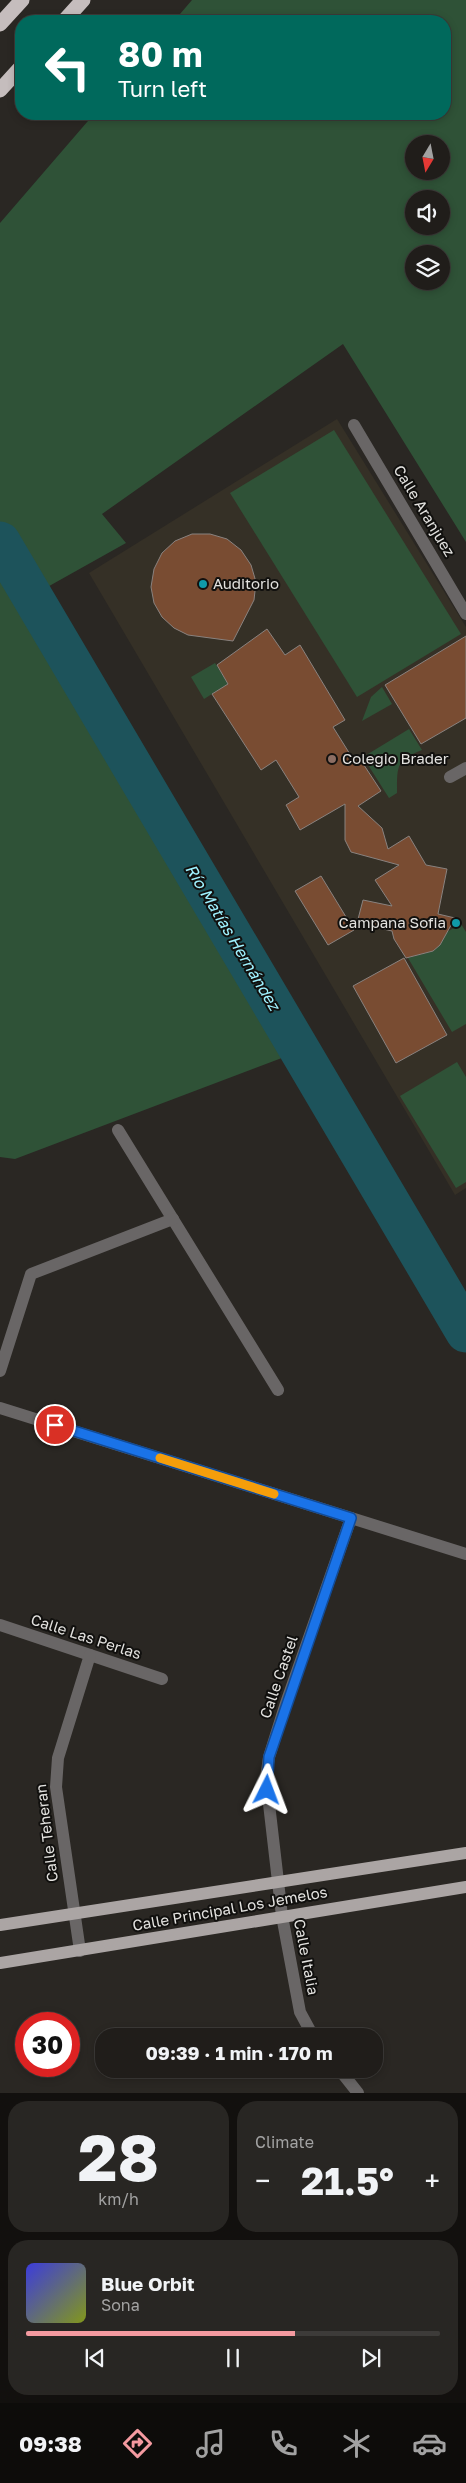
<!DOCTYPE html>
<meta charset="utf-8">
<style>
:root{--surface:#201d1a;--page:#282623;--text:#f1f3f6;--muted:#a2a2a2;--line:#3d3b39;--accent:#f49aa0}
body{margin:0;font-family:"Golos Text",sans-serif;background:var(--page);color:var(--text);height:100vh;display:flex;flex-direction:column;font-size:19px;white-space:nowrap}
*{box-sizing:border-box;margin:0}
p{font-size:16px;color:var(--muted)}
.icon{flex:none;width:28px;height:28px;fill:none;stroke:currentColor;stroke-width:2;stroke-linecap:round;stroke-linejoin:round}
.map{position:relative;height:2093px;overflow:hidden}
.details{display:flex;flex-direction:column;gap:8px;padding:8px;background:#12100e;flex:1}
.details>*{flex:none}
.guide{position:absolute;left:15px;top:15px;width:436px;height:105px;border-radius:20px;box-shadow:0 2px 8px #0003,0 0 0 1px var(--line);background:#00695c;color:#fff;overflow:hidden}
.needle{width:32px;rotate:190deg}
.fabs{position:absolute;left:405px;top:135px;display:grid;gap:10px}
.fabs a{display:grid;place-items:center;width:45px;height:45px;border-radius:50%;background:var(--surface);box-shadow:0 2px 8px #0003,0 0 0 1px var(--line);font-size:25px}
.speed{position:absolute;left:15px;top:2012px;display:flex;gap:10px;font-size:25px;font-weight:700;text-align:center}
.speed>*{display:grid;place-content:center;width:65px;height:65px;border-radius:50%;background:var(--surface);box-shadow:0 2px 8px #0003,0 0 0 1px var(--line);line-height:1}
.speed .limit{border:8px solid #d22;background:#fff;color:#111}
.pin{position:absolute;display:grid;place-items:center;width:42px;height:42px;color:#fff;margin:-21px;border:2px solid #fff;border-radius:50%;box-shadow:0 1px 5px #0007}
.me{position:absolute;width:55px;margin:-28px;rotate:3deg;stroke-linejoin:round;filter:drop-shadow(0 0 4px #0008)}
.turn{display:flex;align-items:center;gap:18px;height:105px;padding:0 20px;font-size:22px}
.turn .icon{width:65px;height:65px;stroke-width:2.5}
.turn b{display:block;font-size:35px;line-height:42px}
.big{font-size:38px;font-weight:700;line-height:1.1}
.details .tile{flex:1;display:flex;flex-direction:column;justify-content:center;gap:8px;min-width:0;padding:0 18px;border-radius:20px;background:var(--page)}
.details .dial{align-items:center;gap:0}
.dial b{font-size:65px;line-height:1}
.song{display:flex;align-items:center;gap:15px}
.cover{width:60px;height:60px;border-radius:8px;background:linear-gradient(135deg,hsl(240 70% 55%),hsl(70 70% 35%))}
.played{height:5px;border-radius:2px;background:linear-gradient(90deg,var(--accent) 65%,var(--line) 65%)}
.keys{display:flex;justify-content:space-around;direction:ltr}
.heat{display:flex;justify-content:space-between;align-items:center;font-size:28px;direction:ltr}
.details .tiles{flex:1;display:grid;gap:8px;grid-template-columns:1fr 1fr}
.tile:last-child{grid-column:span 2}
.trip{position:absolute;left:95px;top:2028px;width:288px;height:50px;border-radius:20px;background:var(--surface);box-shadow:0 2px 8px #0003,0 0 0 1px var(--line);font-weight:700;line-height:50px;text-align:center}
.tab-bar{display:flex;height:80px;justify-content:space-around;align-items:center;background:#0d0c0a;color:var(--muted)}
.tab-bar .icon{width:35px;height:35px}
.tab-bar .active{color:var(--accent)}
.tab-bar b{font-size:22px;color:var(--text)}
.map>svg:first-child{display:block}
</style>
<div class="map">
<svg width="466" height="2093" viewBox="0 0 466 2093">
<rect width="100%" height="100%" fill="#2a2723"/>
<polygon fill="#353026" points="337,419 466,627 466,1188 455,1195 89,573"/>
<g fill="#2f5237" fill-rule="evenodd">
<path d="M192 0H466V542L343 344 102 514 126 543 26 599 295 1053 15 1159 0 1157V223L94 114H445V21H174ZM414 144H441V171H414ZM414 199H441V226H414ZM414 254H441V281H414Z"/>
<polygon points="334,430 461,634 357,697 230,493"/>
<polygon points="215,663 228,684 204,699 191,677"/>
<polygon points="382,687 392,704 362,721 371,697"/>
<path d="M409 729 422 750C396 760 397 766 397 793L389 798 363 757Z"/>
<polygon points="461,924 466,932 466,1024 452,1032 408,958 433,951 440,945 445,933"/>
<polygon points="457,1062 466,1077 466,1182 456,1188 400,1096"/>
</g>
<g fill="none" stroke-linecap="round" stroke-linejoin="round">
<polyline stroke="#1d535b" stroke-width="41" points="0,542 466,1332"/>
</g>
<g fill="#794c32" stroke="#89827f">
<polygon points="192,534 210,534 227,539 241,550 251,565 256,582 254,600 233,641 188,635 174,628 162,617 154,603 151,587 154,569 162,553 175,541"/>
<polygon points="267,629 285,655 300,645 345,720 333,727 353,759 358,756 381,791 358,806 382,828 388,849 409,836 426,865 447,869 438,914 455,918 440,945 433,951 406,958 394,939 392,931 357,923 363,900 392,906 375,880 399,865 351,852 345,840 345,804 300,830 286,805 299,797 276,760 261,770 212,694 228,684 217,665"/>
<polygon points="466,636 466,718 421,744 385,685"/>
<polygon points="321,876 354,930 328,945 295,891"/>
<polygon points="404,958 447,1035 396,1063 353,986"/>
</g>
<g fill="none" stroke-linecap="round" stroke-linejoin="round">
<g stroke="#696666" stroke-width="12">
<polyline points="354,425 466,614"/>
<polyline points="450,777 466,768"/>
<polyline points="118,1130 278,1390"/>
<polyline points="0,1371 31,1274 173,1219"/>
<polyline points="0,1408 466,1554"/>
<polyline points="0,1625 162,1679"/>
<polyline points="80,1951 56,1787 58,1758 90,1655"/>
<polyline points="313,2036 300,2012 282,1916 266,1778 269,1757 285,1706 351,1518"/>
<polyline points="339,2069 358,2093"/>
</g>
<g stroke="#aba5a4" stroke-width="12">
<polyline points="0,1925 466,1853"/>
<polyline points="0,1963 466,1887"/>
</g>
<g stroke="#c5bdbd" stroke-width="15">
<polyline points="64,21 83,0"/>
<polyline points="0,24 22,0"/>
<polyline points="0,90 21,67"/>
</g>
</g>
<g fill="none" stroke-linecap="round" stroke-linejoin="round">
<defs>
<polyline id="route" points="55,1425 351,1518 269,1757 267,1790"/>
</defs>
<use href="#route" stroke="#114b97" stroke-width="12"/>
<use href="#route" stroke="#1a73e8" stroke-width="9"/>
<polyline stroke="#f59e0b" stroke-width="9" points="160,1458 274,1494"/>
</g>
<g fill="#0f9aa8" stroke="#11100e" stroke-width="2">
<circle cx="203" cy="584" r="5"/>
<circle cx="456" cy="923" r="5"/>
</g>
<circle fill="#8d6e63" stroke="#11100e" stroke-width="2" cx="332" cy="759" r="5"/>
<g text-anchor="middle" stroke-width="4" stroke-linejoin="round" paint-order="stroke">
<g font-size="15" fill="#e3e2df" stroke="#11100e">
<text transform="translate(424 511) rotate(59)" y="5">Calle Aranjuez</text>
<text transform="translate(86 1637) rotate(18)" y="5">Calle Las Perlas</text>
<text transform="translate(279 1677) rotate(-71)" y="5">Calle Castel</text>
<text transform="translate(47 1833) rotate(-97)" y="5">Calle Teheran</text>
<text transform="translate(230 1909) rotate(-10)" y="5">Calle Principal Los Jemelos</text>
<text transform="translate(306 1957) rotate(79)" y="5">Calle Italia</text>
</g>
<g font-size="15" fill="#e3e2df" stroke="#11100e" text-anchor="start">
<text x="213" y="589">Auditorio</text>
<text x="342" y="764">Colegio Brader</text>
<text x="446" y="928" text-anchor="end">Campana Sofia</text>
</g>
<g font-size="16" font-style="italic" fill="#9ff2ff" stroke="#11100e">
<text transform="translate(233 937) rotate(59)" y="6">Río Matías Hernández</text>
</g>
</g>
</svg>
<div class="fabs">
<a><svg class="needle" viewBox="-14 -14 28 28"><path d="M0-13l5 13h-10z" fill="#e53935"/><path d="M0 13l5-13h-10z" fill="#a2a2a2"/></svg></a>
<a><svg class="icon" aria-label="sound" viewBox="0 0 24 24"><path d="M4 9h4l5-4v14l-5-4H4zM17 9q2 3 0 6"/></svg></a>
<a><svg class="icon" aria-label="layers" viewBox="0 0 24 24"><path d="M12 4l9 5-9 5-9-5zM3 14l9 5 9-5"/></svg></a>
</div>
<div class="speed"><div class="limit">30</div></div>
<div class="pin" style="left:55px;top:1425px;background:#d93025"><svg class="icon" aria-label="arrive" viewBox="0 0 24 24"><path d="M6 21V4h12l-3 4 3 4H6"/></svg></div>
<svg class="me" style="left:267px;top:1790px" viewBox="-20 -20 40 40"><path d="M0-17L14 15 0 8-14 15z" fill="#1a73e8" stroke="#fff" stroke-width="4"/></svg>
<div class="trip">09:39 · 1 min · 170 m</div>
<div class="guide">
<div class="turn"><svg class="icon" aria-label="left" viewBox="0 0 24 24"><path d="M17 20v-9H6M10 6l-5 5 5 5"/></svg><div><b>80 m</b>Turn left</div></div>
</div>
</div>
<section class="details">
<div class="tiles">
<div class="tile dial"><b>28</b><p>km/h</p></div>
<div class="tile"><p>Climate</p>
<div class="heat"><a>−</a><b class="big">21.5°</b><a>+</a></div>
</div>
<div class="tile">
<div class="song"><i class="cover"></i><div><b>Blue Orbit</b><p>Sona</p></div></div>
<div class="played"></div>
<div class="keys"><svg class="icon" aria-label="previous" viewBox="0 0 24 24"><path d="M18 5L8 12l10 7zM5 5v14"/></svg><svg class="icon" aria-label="pause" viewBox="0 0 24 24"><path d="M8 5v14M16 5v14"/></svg><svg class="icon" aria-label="next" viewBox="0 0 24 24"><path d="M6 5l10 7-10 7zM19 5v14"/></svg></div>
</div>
</div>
</section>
<nav class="tab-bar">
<b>09:38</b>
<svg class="icon active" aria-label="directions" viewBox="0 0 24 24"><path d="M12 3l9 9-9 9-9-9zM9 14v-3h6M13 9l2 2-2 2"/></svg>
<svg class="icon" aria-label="music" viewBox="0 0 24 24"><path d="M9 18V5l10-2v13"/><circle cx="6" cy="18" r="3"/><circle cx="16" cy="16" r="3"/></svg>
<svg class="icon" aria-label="phone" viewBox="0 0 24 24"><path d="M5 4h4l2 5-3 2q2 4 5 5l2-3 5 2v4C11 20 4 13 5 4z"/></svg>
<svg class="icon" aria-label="climate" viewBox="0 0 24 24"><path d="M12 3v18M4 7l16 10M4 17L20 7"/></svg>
<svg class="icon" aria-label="car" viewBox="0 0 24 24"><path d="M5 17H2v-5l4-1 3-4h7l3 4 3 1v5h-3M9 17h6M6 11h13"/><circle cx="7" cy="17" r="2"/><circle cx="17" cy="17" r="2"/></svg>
</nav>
